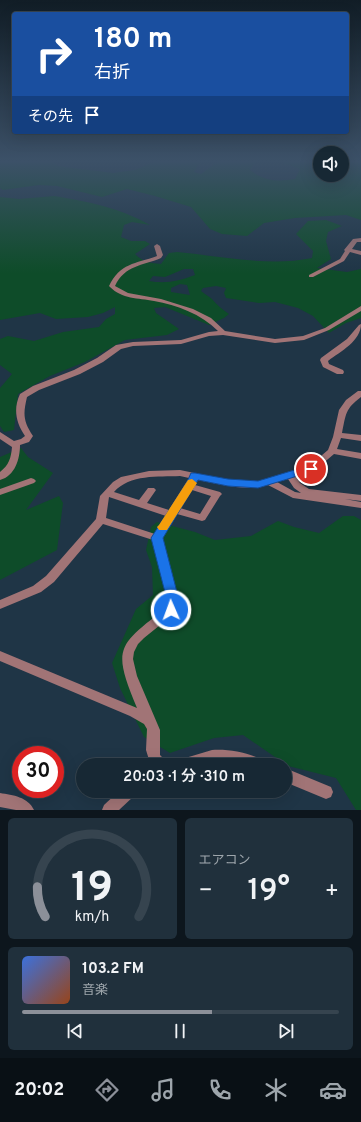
<!DOCTYPE html>
<html lang="ja">
<meta charset="utf-8">
<style>
:root{--surface:#172834;--page:#20303c;--text:#f1f3f6;--muted:#9ea6ac;--line:#36444f;--accent:#8c9099}
body{margin:0;font-family:Overpass,"Noto Sans JP",sans-serif;background:var(--page);color:var(--text);height:100vh;display:flex;flex-direction:column;font-size:15px;white-space:nowrap}
*{box-sizing:border-box;margin:0}
p{font-size:13px;color:var(--muted)}
.icon{flex:none;width:22px;height:22px;fill:none;stroke:currentColor;stroke-width:2;stroke-linecap:round;stroke-linejoin:round}
.map{position:relative;height:810px;overflow:hidden}
.side{display:flex;flex-direction:column;gap:8px;padding:8px;background:#0d161d;flex:1}
.side>*{flex:none}
.top-card{position:absolute;left:12px;top:12px;width:337px;height:122px;border-radius:4px;box-shadow:0 4px 16px #0002,0 0 0 1px var(--line);background:#1a4fa0;color:#fff;overflow:hidden}
.fabs{position:absolute;left:313px;top:146px;display:grid;gap:8px}
.fabs a{display:grid;place-items:center;width:36px;height:36px;border-radius:50%;background:var(--surface);box-shadow:0 4px 16px #0002,0 0 0 1px var(--line);font-size:20px}
.speed{position:absolute;left:12px;top:746px;display:flex;gap:8px;font-size:20px;font-weight:700;text-align:center}
.speed>*{display:grid;place-content:center;width:52px;height:52px;border-radius:50%;background:var(--surface);box-shadow:0 4px 16px #0002,0 0 0 1px var(--line);line-height:1}
.speed .limit{border:6px solid #d22;background:#fff;color:#111}
.pin{position:absolute;display:grid;place-items:center;width:34px;height:34px;color:#fff;margin:-17px;border:2px solid #fff;border-radius:50%;box-shadow:0 1px 4px #0007}
.me{position:absolute;width:44px;margin:-22px;rotate:358deg;stroke-linejoin:round;filter:drop-shadow(0 0 3px #0008)}
.turn{display:flex;align-items:center;gap:14px;height:84px;padding:0 16px;font-size:18px}
.turn .icon{width:52px;height:52px;stroke-width:2.5}
.turn b{display:block;font-size:28px;line-height:34px}
.then{display:flex;align-items:center;height:38px;padding:0 16px;background:#0003;gap:8px;font-size:15px}
.big{font-size:30px;font-weight:600;line-height:1.1}
.side .tile{flex:1;display:flex;flex-direction:column;justify-content:center;gap:6px;min-width:0;padding:0 14px;border-radius:6px;background:var(--page)}
.side .dial{align-items:center;gap:0}
.dial svg{height:104px;overflow:visible;fill:none;stroke:var(--line);stroke-width:7;stroke-linecap:round;text-anchor:middle}
.dial text{fill:var(--text);stroke:none}
.song{display:flex;align-items:center;gap:12px}
.cover{width:48px;height:48px;border-radius:6px;background:linear-gradient(135deg,hsl(220 70% 55%),hsl(20 70% 35%))}
.played{height:4px;border-radius:2px;background:linear-gradient(90deg,var(--accent) 60%,var(--line) 60%)}
.keys{display:flex;justify-content:space-around;direction:ltr}
.heat{display:flex;justify-content:space-between;align-items:center;font-size:22px;direction:ltr}
.side .tiles{flex:1;display:grid;gap:8px;grid-template-columns:1fr 1fr}
.tile:last-child{grid-column:span 2}
.trip{position:absolute;left:76px;top:758px;width:216px;height:40px;border-radius:20px;background:var(--surface);box-shadow:0 4px 16px #0002,0 0 0 1px var(--line);font-weight:600;line-height:40px;text-align:center}
.dock{display:flex;height:64px;justify-content:space-around;align-items:center;background:#091015;color:var(--muted)}
.dock .icon{width:28px;height:28px}
.dock .on{color:var(--accent)}
.dock b{font-size:18px;color:var(--text)}
.map>svg:first-child{display:block}
</style>
<div class="map">
<svg width="361" height="810" viewBox="0 0 361 810">
<rect width="100%" height="100%" fill="#1f3546"/>
<g fill="#0e4c29" fill-rule="evenodd">
<path d="M0 160H49L58 166 113 173 135 170 158 160H201L194 172 201 174 220 160H320V175H342V160H361V220L346 215 295 218 264 223 247 236 222 234 210 229 191 207 155 196 127 189 102 197 57 186 39 185 3 190 0 188ZM276 160 300 169 295 179C277 182 264 181 250 170 255 159 266 160 276 160Z"/>
<path d="M54 196C89 202 118 207 150 225L132 222 124 225 121 237 131 241H145L150 244 135 254C143 262 150 263 161 264L169 253 177 252C221 256 269 267 312 258L313 251 296 234 308 221 326 220 342 226 328 232 326 241 331 259 317 268 347 272 361 269V318L346 323 329 333 313 316 298 308 275 302 259 303 226 298 224 293 226 288 216 286 203 288 201 291C204 294 209 296 212 299 217 305 222 309 229 314L224 318 209 325 165 307 154 308 156 313 179 329 167 335 125 340 85 362 50 376 18 394 14 430 4 432 0 426V388L12 374 0 365V339L8 336 34 341 63 332 99 327 106 319 115 314V307L103 313 88 317 56 319 40 313 0 320V197L19 199ZM184 269H193L195 275C179 281 166 284 149 281L153 276 165 277ZM180 284 187 285 190 295 171 292V288Z"/>
<polygon points="21,448 28,457 53,473 26,510 59,496 63,503 57,550 0,580 0,457"/>
<polygon points="343,516 354,516 361,520 361,810 356,810 336,778 288,766 243,735 214,738 170,753 144,737 120,688 112,663 136,609 153,595 152,567 146,550 151,527 157,522 195,532 215,540 251,536 278,521 294,527 319,533"/>
</g>
<g fill="none" stroke-linecap="round" stroke-linejoin="round">
<g fill="#a17476" fill-rule="evenodd">
<polygon points="361,238 361,242 357,242 352,249 361,251 361,255 350,252 344,261 313,277 309,277 309,275 340,259 345,251 344,250 353,239"/>
<path d="M157 244 160 246 163 255 161 258C142 266 125 265 115 286L128 293 161 299 193 309 211 318 225 331 275 339 303 336 325 328 361 306V311L329 330 304 340 275 343 223 335 209 336 181 344 133 346 121 349 103 362 80 374 39 390 27 397C23 414 23 421 33 436L29 442 20 445C20 459 15 476 0 480V472C9 465 11 458 12 447L0 439V432L14 441 21 439 25 436C16 423 13 409 20 394L33 386 74 370 97 358 116 345 133 342 181 340 209 332 218 331C201 314 177 305 154 301 138 298 122 299 110 287L109 286C120 263 135 264 157 256L154 246Z"/>
<path d="M361 324C361 341 341 351 328 361L329 364 343 370 344 372 343 374H337L323 367 320 360 321 358 347 339 359 325Z"/>
<path d="M358 391H361V397C345 409 346 414 342 433L361 435V441L341 438 337 449 361 453V459L334 454 314 471 296 477 300 483 309 489 361 495V501L345 499 361 502V508L293 498 268 485C246 492 220 484 198 480L195 485 220 492 222 494 220 496 205 520 202 521 177 514 162 538 178 600 175 613 144 638 138 644 134 652 133 659 137 676 160 730V755L166 761 168 765H151L150 763 146 750 147 729 144 724 130 716 0 661V651L137 708C112 648 117 646 166 608L168 600 153 540 103 524 54 582 41 592 0 609V600L33 586 46 576 96 519 100 496 113 482 121 477 149 471 180 470 228 480 258 482 308 467 328 450 333 437 339 410 346 400ZM180 476 189 478 169 510 147 503 156 490 154 488H148L139 500 114 492C130 474 158 477 180 476ZM288 479 294 488 301 493 295 492 277 482ZM192 490 211 496 200 514 180 508ZM109 497 166 516 155 534 106 518Z"/>
<polygon points="31,478 34,479 36,481 34,483 0,495 0,489"/>
<path d="M212 750C231 749 248 753 266 761L268 765H242L222 762 201 765H175L177 761 182 759Z"/>
<polygon points="285,768 331,787 333,792 331,797 326,799 285,782"/>
<polygon points="119,791 136,791 134,796 119,810 102,810 104,805"/>
<path d="M0 793C13 795 28 797 34 810H16L0 807Z"/>
</g>
</g>
<linearGradient id="sky" x2="0" y2="1"><stop stop-color="#111d26"/><stop offset="0.59" stop-color="#3c5168"/><stop offset="1" stop-color="#3c5168" stop-opacity="0"/></linearGradient>
<rect width="361" height="273" fill="url(#sky)"/>
<polygon fill="#1a73e8" stroke="#114b97" points="311,465 316,469 314,471 258,488 228,486 198,480 163,538 179,600 176,614 171,615 167,614 165,610 167,600 151,538 186,484 191,473 195,473 228,479 258,481"/>
<polygon fill="#f59e0b" points="192,479 197,483 167,530 159,530 157,527 159,525 188,480"/>
</svg>
<div class="fabs">
<a><svg class="icon" aria-label="sound" viewBox="0 0 24 24"><path d="M4 9h4l5-4v14l-5-4H4zM17 9q2 3 0 6"/></svg></a>
</div>
<div class="speed"><div class="limit">30</div></div>
<div class="pin" style="left:311px;top:469px;background:#d93025"><svg class="icon" aria-label="arrive" viewBox="0 0 24 24"><path d="M6 21V4h12l-3 4 3 4H6"/></svg></div>
<svg class="me" style="left:171px;top:610px" viewBox="-20 -20 40 40"><circle r="17" fill="#1a73e8" stroke="#fff" stroke-width="3"/><path d="M0-11L8 9 0 5-8 9z" fill="#fff"/></svg>
<div class="trip">20:03 · 1 分 · 310 m</div>
<div class="top-card">
<div class="turn"><svg class="icon" aria-label="right" viewBox="0 0 24 24"><path d="M7 20v-9h11M14 6l5 5-5 5"/></svg><div><b>180 m</b>右折</div></div>
<div class="then">その先<svg class="icon" aria-label="arrive" viewBox="0 0 24 24"><path d="M6 21V4h12l-3 4 3 4H6"/></svg></div>
</div>
</div>
<section class="side">
<div class="tiles">
<div class="tile dial"><svg viewBox="0 0 100 80">
<path d="M14 69A42 42 0 1 1 86 69"/>
<path d="M14 69A42 42 0 0 1 8 46" stroke="#8c9099"/>
<text x="50" y="56" font-size="32" font-weight="700">19</text>
<text x="50" y="72" font-size="11">km/h</text>
</svg></div>
<div class="tile"><p>エアコン</p>
<div class="heat"><a>−</a><b class="big">19°</b><a>+</a></div>
</div>
<div class="tile">
<div class="song"><i class="cover"></i><div><b>103.2 FM</b><p>音楽</p></div></div>
<div class="played"></div>
<div class="keys"><svg class="icon" aria-label="previous" viewBox="0 0 24 24"><path d="M18 5L8 12l10 7zM5 5v14"/></svg><svg class="icon" aria-label="pause" viewBox="0 0 24 24"><path d="M8 5v14M16 5v14"/></svg><svg class="icon" aria-label="next" viewBox="0 0 24 24"><path d="M6 5l10 7-10 7zM19 5v14"/></svg></div>
</div>
</div>
</section>
<nav class="dock">
<b>20:02</b>
<svg class="icon on" aria-label="directions" viewBox="0 0 24 24"><path d="M12 3l9 9-9 9-9-9zM9 14v-3h6M13 9l2 2-2 2"/></svg>
<svg class="icon" aria-label="music" viewBox="0 0 24 24"><path d="M9 18V5l10-2v13"/><circle cx="6" cy="18" r="3"/><circle cx="16" cy="16" r="3"/></svg>
<svg class="icon" aria-label="phone" viewBox="0 0 24 24"><path d="M5 4h4l2 5-3 2q2 4 5 5l2-3 5 2v4C11 20 4 13 5 4z"/></svg>
<svg class="icon" aria-label="climate" viewBox="0 0 24 24"><path d="M12 3v18M4 7l16 10M4 17L20 7"/></svg>
<svg class="icon" aria-label="car" viewBox="0 0 24 24"><path d="M5 17H2v-5l4-1 3-4h7l3 4 3 1v5h-3M9 17h6M6 11h13"/><circle cx="7" cy="17" r="2"/><circle cx="17" cy="17" r="2"/></svg>
</nav>
